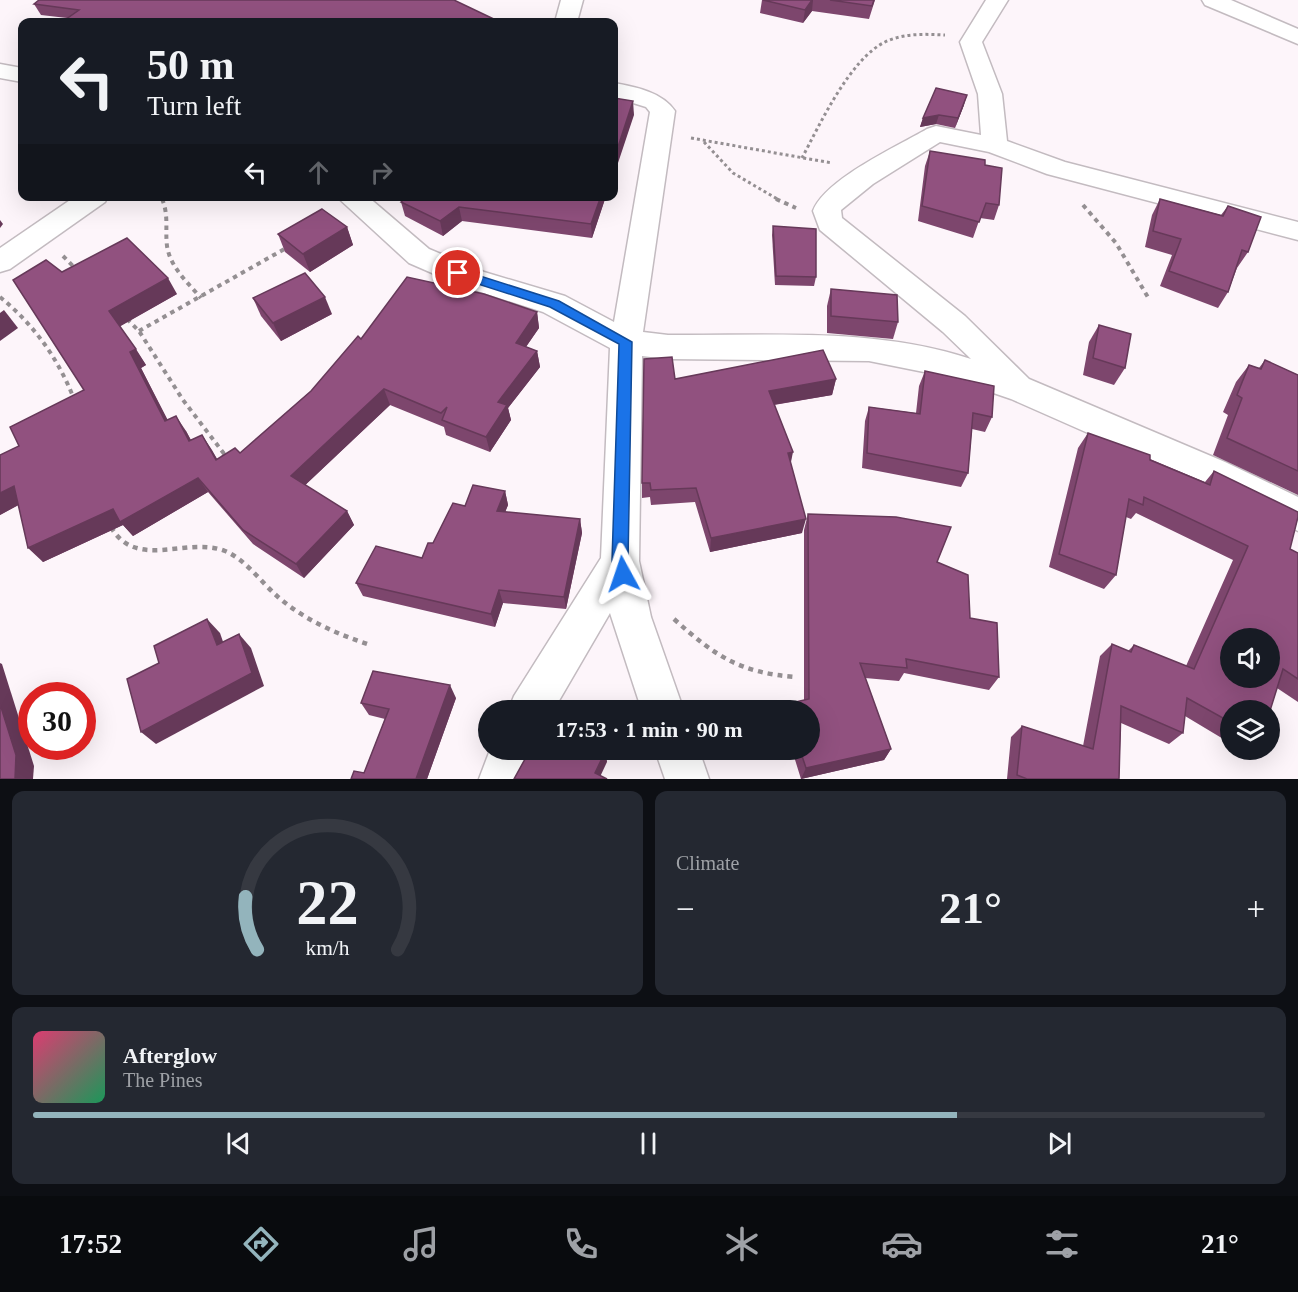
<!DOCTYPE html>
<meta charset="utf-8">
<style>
:root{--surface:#171b24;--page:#242831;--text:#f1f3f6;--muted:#9ea1a6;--line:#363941;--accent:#93b4bc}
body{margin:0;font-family:"Times New Roman",serif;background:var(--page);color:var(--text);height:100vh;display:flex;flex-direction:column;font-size:22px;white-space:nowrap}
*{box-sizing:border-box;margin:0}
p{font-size:20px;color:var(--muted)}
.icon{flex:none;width:33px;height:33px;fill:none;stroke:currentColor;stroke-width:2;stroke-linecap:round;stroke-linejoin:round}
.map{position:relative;height:779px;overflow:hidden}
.sheet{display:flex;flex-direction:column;gap:12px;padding:12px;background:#0d0f14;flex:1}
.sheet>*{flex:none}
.hud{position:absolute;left:18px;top:18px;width:600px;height:183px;border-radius:12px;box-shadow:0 6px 24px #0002;background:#171b24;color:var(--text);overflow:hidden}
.controls{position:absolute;left:1220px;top:628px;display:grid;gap:12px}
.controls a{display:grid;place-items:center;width:60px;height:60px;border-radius:50%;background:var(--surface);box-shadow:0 6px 24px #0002;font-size:30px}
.speed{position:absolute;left:18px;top:682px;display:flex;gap:12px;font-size:30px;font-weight:700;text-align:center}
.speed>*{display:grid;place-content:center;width:78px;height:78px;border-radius:50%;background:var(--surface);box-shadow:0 6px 24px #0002;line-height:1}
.speed .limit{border:9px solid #d22;background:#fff;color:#111}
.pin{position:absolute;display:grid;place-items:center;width:51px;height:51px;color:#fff;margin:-26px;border:3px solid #fff;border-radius:50%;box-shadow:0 2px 6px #0007}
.me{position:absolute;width:66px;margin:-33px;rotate:355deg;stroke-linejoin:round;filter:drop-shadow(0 0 4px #0008)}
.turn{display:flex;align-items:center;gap:21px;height:126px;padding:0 30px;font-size:27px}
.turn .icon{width:78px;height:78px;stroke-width:2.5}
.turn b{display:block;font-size:42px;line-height:51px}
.lanes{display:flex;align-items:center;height:57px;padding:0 30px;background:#0003;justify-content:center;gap:30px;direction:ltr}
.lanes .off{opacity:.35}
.big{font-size:45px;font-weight:700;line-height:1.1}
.sheet .tile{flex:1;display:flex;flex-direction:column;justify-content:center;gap:9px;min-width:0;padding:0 21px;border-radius:12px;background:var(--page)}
.sheet .dial{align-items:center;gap:0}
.dial svg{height:156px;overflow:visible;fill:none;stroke:var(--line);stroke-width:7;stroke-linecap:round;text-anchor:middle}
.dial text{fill:var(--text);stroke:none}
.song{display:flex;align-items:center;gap:18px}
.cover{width:72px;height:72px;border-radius:9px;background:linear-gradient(135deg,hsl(340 70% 55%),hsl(150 70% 35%))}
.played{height:6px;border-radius:3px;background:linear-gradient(90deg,var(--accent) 75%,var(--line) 75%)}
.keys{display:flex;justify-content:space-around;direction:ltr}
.heat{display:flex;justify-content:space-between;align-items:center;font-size:33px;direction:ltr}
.sheet .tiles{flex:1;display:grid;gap:12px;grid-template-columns:1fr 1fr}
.tile:last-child{grid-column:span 2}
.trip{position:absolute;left:478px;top:700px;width:342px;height:60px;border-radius:30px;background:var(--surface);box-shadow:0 6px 24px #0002;font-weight:700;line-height:60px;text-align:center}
.menu{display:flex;height:96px;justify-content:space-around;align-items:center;background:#090b0e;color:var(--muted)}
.menu .icon{width:42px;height:42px}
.menu .selected{color:var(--accent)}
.menu b{font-size:27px;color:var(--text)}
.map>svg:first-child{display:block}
</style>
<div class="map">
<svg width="1298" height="779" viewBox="0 0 1298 779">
<rect width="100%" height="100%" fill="#fdf5fa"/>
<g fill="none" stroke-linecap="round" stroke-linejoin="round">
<defs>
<g id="minor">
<polygon points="561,0 583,0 577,22 555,22"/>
<path d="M986 0H1008L982 42 1002 94 1007 141 1065 162 1298 222V240L1047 174 989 152 940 142 873 184 841 210 842 218 965 316 1029 379 1225 462 1298 497V531L1199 482 1011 399 944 376 869 361 668 359 642 356 639 561 651 617 684 711H642L610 613 553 711H508L514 696 601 558 610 348 543 312 462 286 409 263 336 196H367L429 249 484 272 565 296 614 322 650 112 646 107 614 97V83C636 87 662 92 675 111L643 332 668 335C769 336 874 327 971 359L943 332 820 230 813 211C825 179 898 146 927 129L936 126 981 135 978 94 960 42Z"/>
<polygon points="1202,0 1231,0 1298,29 1298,44 1205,5"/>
<polygon points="0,64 22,68 22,82 0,78"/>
<polygon points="76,196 108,196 105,202 10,269 0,272 0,248"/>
<polygon points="490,750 534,750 523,779 479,779"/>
<polygon points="655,750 699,750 709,779 665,779"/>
</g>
</defs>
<use href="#minor" stroke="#c3bbc0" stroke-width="3"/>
<g stroke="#948f92" stroke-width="3" stroke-dasharray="3 3" stroke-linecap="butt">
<polyline points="691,138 832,163"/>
<polyline points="704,142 733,173 779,200"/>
<path d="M802 158C820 124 850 59 885 42 904 33 925 34 945 35"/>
<polyline points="161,196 163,200"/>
</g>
<g stroke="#948f92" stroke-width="4" stroke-dasharray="4.5 4.5" stroke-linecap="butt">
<path d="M162 199C169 215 165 230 167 246 170 267 188 283 201 298"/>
<polyline points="776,199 796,208"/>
<polyline points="1083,205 1116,243 1149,299"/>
<polyline points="63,256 75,268"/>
<path d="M0 297C34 325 58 358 74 399"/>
<polyline points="127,319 139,331 183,400 225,455"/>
<polyline points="139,331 288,247"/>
</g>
<g stroke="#948f92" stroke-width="4.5" stroke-dasharray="5 5" stroke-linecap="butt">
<polyline points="223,454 226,457"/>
<path d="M111 527C136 571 187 536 225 551 245 559 261 582 277 596 304 620 337 634 370 645"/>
<path d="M674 619C715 656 740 673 796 677"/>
</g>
<use href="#minor" fill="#fff" fill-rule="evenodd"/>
</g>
<g fill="#7d466d">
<polygon points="762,0 875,0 869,19 812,11 803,23 760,13"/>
<polygon points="34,4 500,22 67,18 41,15"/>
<polygon points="964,105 955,128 936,124 920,127 923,118"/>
<polygon points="930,151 985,165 999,205 994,220 980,218 973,238 918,221 925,166"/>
<polygon points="408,196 606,196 592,238 462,221 443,236 405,216 401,202"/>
<polygon points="1160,199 1221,215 1228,206 1248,252 1237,268 1228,292 1218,308 1160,286 1172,255 1145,247 1152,215"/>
<polygon points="773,226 816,277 814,286 775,285 772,235"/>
<polygon points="347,227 353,245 310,272 285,252 278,234"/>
<polygon points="62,272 177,294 120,326 146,365 141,368 167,420 186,431 191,440 202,435 217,459 240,453 311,391 361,339 537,312 539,328 526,347 537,351 540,367 508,408 511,420 490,452 446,435 444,427 390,405 305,485 347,511 354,525 304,578 253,544 208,492 133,536 123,525 43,562 18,505 0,515 19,446 84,390"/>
<polygon points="831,289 898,322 893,339 827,333 827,306"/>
<polygon points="253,298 332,314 281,341 261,316"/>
<polygon points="1099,325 1125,368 1114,385 1083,375 1089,342"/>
<polygon points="1265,360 1298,375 1298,495 1213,455 1228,415 1223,412 1236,382 1249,365 1259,368"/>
<polygon points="925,371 992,417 985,432 972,429 968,473 961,487 862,468 865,421 869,407 916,413 919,386"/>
<polygon points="675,379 836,379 832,395 774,405 802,533 710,552 695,502 651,505 650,497 642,498 642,483"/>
<polygon points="1088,433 1205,482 1214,471 1290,549 1298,553 1298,702 1277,688 1230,711 1230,743 1185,716 1183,733 1169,744 1121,723 1119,779 1007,779 1011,737 1022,726 1083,746 1100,656 1112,644 1128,651 1134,645 1186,666 1233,560 1136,513 1131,519 1126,517 1116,575 1104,589 1049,567 1078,448"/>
<polygon points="505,491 508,505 505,512 580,519 582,533 566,609 503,603 495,627 363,596 356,583 422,558 433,543"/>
<polygon points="808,514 937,562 970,618 999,677 989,690 904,673 899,681 865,678 891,749 884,760 801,779 792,750 810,750 810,711 784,711 786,704 804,700 804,530"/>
<polygon points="456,698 427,779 351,779 364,773 385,719 369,715 361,703"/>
</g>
<g fill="#663959">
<polygon points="812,0 813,0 812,11 803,23 805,10"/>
<polygon points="967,95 964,105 955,128 958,118"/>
<polygon points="633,101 634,115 614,175 614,159"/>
<polygon points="939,115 936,124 920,127 923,118"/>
<polygon points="601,196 606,196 592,238 591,224"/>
<polygon points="459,207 462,221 443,236 440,221"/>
<polygon points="0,220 3,224 0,228"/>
<polygon points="347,227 353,245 310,272 303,254"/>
<polygon points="168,278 177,294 119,327 109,311"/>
<polygon points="325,297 332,314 281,341 273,323"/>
<polygon points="4,310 18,328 0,341 0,313"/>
<polygon points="537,312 539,328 518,358 516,343"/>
<polygon points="136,349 146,365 141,368 176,436 165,421 130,352"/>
<polygon points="537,351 540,367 508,408 511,420 490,452 486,437 498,402"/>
<polygon points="836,379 832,395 766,406 769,391"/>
<polygon points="384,389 390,405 299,491 291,476"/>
<polygon points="176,416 186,431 199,456 189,441"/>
<polygon points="202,435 212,450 226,475 216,460"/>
<polygon points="793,452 790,467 788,453"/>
<polygon points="198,478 208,492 133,536 123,525 43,562 28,548 113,509"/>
<polygon points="14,486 28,500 0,515 0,493"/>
<polygon points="505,491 508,505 500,525 497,511"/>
<polygon points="347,511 354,525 304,578 296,564"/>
<polygon points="580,519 582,533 566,609 564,597"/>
<polygon points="806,519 802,533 710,552 711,538"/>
<polygon points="499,590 503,603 495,627 491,614"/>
<polygon points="207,619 220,633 229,659 217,645"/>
<polygon points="239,634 251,648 264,686 156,744 141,732"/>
<polygon points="0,663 2,664 34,766 33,779 15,779 0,704"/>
<polygon points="450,685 456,698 427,779 416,779"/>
<polygon points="891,749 884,760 801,779 806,768"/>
<polygon points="606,750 607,762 599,779 595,773"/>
</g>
<g fill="#91517f" stroke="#663959" stroke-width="1.5" fill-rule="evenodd">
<polygon points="39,0 454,0 500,22 62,22 79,10 34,4"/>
<polygon points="763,0 812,0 805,10"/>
<polygon points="830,0 874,0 872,6"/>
<polygon points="936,88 967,95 958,118 939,115 923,118"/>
<polygon points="614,98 633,101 614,159"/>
<polygon points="930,151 985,160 985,165 1002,168 999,205 986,203 979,222 922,206"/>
<polygon points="408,196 601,196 591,224 459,207 440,221 401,202"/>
<polygon points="1160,199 1223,216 1228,206 1261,217 1248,252 1242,250 1228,292 1169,271 1181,239 1153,231"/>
<polygon points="322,209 347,227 303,254 278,234"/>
<polygon points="773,226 816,229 816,277 776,276"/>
<polygon points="127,238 168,278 109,311 136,349 130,352 165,421 176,416 189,441 202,435 216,460 235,448 240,453 311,391 358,336 361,339 407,277 484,294 537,312 516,343 537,351 498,402 507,405 486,437 442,420 447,407 441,413 384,389 291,476 347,511 296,564 243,530 198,478 120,522 113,509 28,548 14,486 0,493 0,455 19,446 10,427 84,390 13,280 46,260 62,272"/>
<polygon points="305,273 325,297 273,323 253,298"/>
<polygon points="831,289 897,295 898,322 831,316"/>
<polygon points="1099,325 1131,334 1125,368 1093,358"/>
<polygon points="823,350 836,379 769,391 793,452 788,453 806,519 711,538 696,488 651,490 650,483 642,483 644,359 672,357 675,379"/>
<polygon points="1265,360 1298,375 1298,471 1227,438 1242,398 1237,395 1249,365 1261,369"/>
<polygon points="925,371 994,386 992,417 973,413 968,473 867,453 869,407 920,414"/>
<path d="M1088 433 1150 455V460L1210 485 1214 471 1298 512V517L1290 549 1298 553V679L1283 669 1269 714V711H1230V722L1187 698 1183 733 1121 706 1119 779H1027L1017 775 1022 726 1093 749 1112 644 1131 652 1134 645 1194 669 1248 546 1144 497 1143 505 1129 499 1116 575 1059 554ZM1230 639H1269V678H1230Z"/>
<polygon points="473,485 505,491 497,511 580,519 564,597 499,590 491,614 356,583 376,546 422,558 428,543 433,543 453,503 465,506"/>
<polygon points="808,514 896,517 951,527 937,562 968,575 970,618 997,623 999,677 906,659 907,668 860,663 891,749 806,768 800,750 810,750 810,711 788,711 786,704 809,699"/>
<polygon points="207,619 217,645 239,634 252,673 141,732 127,679 159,663 154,646"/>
<polygon points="373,671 450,685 416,779 351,779 354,771 364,773 389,709 361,703"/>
<polygon points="0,704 16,755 15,779 0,779"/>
<polygon points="530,750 606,750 595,773 607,779 514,779"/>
</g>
<polygon fill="#1a73e8" stroke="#114b97" stroke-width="1.5" points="458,269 559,301 632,342 628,561 631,574 628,580 623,582 617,580 612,561 619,344 550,307 453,276 453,270"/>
</svg>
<div class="controls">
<a><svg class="icon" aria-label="sound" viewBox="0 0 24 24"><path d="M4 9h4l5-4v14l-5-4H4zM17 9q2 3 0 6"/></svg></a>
<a><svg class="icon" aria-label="layers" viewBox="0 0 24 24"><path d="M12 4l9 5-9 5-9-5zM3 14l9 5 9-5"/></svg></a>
</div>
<div class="speed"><div class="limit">30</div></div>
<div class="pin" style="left:458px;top:273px;background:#d93025"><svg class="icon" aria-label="arrive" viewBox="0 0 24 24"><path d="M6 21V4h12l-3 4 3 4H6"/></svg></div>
<svg class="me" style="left:623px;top:574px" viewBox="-20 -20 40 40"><path d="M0-17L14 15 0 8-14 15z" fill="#1a73e8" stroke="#fff" stroke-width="4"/></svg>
<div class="trip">17:53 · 1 min · 90 m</div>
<div class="hud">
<div class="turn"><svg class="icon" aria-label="left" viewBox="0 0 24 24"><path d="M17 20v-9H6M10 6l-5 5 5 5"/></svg><div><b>50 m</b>Turn left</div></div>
<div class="lanes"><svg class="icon" aria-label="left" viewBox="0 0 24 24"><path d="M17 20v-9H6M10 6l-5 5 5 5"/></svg><svg class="icon off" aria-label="ahead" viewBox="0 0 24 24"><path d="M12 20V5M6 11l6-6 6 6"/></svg><svg class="icon off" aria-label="right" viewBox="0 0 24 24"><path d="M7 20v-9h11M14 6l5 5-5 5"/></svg></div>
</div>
</div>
<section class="sheet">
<div class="tiles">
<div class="tile dial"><svg viewBox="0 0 100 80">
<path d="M14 69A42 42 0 1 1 86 69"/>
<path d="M14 69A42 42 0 0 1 8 42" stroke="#93b4bc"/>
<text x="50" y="56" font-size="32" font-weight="700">22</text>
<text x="50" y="72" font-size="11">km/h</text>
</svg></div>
<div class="tile"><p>Climate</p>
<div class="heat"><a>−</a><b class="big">21°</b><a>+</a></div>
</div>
<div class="tile">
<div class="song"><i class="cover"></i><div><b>Afterglow</b><p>The Pines</p></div></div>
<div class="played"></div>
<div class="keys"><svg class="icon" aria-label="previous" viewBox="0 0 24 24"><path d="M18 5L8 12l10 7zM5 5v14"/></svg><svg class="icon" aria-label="pause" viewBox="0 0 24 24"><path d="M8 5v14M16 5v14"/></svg><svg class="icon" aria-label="next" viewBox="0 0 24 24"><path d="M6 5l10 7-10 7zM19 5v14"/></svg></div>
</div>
</div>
</section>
<nav class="menu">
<b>17:52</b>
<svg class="icon selected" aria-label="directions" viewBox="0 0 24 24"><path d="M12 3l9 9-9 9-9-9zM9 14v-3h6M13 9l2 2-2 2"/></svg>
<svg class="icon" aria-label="music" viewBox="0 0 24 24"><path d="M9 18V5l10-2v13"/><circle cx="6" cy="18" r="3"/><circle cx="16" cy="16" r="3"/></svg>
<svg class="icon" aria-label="phone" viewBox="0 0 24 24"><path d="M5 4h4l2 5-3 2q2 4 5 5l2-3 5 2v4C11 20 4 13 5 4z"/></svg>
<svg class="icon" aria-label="climate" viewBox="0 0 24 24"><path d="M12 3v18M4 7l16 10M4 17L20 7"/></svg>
<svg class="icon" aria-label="car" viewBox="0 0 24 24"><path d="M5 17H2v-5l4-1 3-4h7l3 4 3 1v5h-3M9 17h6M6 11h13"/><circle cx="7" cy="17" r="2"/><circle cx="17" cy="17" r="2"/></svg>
<svg class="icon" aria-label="filters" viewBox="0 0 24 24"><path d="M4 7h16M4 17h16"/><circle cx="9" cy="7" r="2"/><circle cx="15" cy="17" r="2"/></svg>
<b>21°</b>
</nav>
